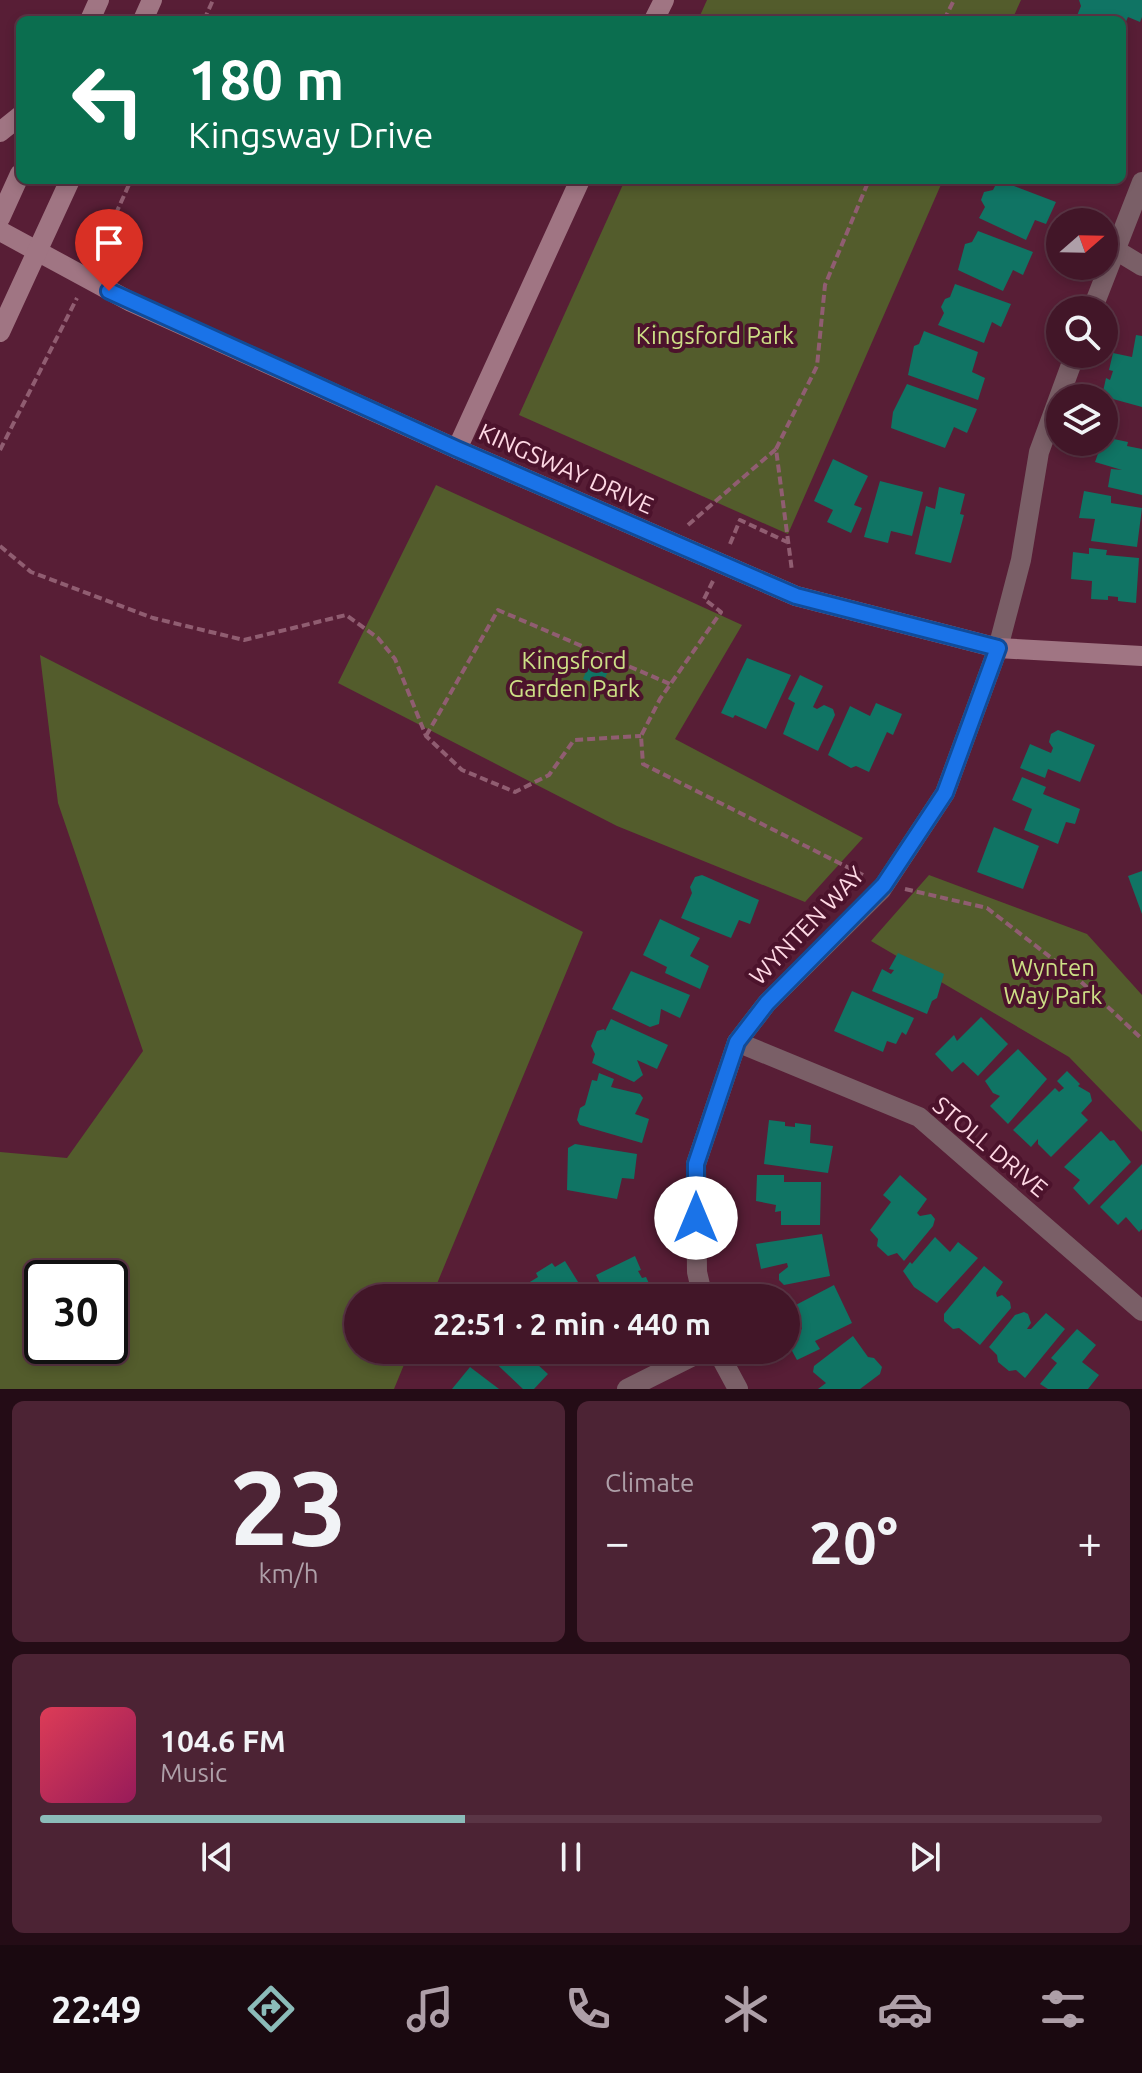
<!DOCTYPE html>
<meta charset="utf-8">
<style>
:root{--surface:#421628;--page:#4c2334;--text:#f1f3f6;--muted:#ae9fa8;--line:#5a3545;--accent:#8bbbb9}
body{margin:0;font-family:Ubuntu,sans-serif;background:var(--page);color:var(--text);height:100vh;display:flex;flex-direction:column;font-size:30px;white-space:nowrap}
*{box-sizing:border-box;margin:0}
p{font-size:26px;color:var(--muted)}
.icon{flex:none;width:44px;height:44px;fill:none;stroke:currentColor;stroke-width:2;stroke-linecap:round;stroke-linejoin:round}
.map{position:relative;height:1389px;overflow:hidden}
.panel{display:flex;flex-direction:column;gap:12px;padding:12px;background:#240c16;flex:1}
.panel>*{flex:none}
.top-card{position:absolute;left:16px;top:16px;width:1110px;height:168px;border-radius:12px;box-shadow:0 4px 12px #0003,0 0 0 2px var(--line);background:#0b6e4f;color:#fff;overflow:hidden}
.needle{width:52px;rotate:70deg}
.tools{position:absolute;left:1046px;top:208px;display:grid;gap:16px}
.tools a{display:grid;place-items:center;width:72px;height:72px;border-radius:50%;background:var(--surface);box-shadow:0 4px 12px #0003,0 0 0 2px var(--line);font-size:40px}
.speed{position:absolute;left:24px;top:1260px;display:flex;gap:16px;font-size:40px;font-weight:700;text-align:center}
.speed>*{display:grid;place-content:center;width:104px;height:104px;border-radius:50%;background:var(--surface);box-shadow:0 4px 12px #0003,0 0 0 2px var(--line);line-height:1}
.speed .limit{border:4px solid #111;border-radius:12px;background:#fff;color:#111}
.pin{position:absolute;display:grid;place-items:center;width:68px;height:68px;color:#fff;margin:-82px -34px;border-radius:50% 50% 50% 0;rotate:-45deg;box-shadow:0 0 8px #0007}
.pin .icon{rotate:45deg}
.me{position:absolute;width:88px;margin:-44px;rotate:0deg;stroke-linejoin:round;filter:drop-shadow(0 0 6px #0008)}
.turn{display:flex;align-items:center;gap:28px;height:168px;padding:0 40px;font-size:36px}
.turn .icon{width:104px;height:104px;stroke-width:2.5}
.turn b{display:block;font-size:56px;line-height:68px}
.big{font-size:60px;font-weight:600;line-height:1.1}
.panel .card{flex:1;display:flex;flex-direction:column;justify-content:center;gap:12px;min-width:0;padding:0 28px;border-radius:12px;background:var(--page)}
.panel .dial{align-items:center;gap:0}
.dial b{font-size:104px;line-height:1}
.song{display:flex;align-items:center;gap:24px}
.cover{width:96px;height:96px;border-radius:12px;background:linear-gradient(135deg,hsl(350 70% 55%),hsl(330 70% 35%))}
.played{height:8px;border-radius:4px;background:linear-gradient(90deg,var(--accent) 40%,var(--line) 40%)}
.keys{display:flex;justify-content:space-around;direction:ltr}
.heat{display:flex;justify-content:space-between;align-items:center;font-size:44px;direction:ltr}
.panel .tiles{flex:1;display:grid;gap:12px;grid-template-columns:1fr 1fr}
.card:last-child{grid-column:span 2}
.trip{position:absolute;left:344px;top:1284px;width:456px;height:80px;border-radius:40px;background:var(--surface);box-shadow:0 4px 12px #0003,0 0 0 2px var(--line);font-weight:600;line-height:80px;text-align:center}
.tabs{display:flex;height:128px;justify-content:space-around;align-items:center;background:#1a0910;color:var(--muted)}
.tabs .icon{width:56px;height:56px}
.tabs .current{color:var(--accent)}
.tabs b{font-size:36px;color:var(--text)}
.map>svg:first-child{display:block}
</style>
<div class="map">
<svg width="1142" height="1389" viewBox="0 0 1142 1389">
<rect width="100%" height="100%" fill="#581e36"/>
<g fill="#535c2c" fill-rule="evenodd">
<polygon points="707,0 1021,0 1012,20 698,20"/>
<polygon points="625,180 943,180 788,534 519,415"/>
<polygon points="436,485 742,625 675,739 863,838 805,902 617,826 338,683"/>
<path d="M40 655 583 932 431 1298H358V1350H410L394 1389H0V1152L67 1158 143 1051 58 803ZM110 1278V1346H42V1278Z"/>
<polygon points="929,875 1087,934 1142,995 1142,1132 1069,1057 871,941"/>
</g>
<g fill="#107464">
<polygon points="1079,0 1142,0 1142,17 1140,22 1128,17 1122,31 1122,20 1076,18 1081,6"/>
<polygon points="998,180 1056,202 1046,224 1035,220 1026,240 979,218 985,207 981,200 984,192 993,190"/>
<polygon points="978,231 1033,252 1023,275 1013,270 1003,291 958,270 965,244 972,242"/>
<polygon points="955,284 1011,304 1001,327 992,322 984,343 938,325 944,313 941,307 945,299 950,297"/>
<polygon points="924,331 978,352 972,372 985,378 978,400 908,375 914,346 919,344"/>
<polygon points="1136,335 1142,336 1142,407 1102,396 1106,378 1110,380 1113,371 1109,370 1113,353 1132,357"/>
<polygon points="907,384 977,409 967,433 954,427 945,448 891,428 893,412"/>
<polygon points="1104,437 1128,442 1127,446 1142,449 1142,495 1108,487 1111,469 1122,470 1095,462"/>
<polygon points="833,459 868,476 854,505 862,508 851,533 827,522 833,510 814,501"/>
<polygon points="880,481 923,492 912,536 891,531 888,543 864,537"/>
<polygon points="939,487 965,494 960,514 964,515 951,563 915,554 926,506 935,509"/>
<polygon points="1084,491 1111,496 1111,503 1142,508 1137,547 1091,541 1095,519 1079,518"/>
<polygon points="1089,548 1107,550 1106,555 1139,558 1136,603 1118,601 1118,597 1108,596 1108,600 1091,599 1092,581 1071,579 1073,552 1089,554"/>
<polygon points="747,658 791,675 766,729 735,715 733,718 721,713"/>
<polygon points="591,659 610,666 602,686 583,679"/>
<polygon points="800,675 823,686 813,707 817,709 824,705 833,709 835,715 818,751 783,734 795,703 788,699"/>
<polygon points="876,703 902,714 893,735 887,732 869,772 856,766 851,768 828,755 850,706 870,716"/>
<polygon points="1058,730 1095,745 1080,782 1048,769 1045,778 1020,768 1030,744 1051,753 1053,748 1049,742 1051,734"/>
<polygon points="1022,777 1046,787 1043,794 1080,809 1075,824 1066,822 1058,844 1024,830 1032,809 1012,800"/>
<polygon points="994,827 1039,846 1023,889 977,872"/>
<polygon points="1142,871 1142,914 1128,876"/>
<polygon points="702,875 759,900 750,924 739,920 731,938 681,918 692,893 690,887 695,877"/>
<polygon points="660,919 700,938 690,956 709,966 700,989 665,973 667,967 643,955"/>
<polygon points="898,953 944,974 937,998 932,1001 927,1014 872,991 882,969 891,974 894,970 889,969"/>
<polygon points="631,971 690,995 680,1018 661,1009 659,1024 650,1027 612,1009"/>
<polygon points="852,991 914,1018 906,1035 902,1032 896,1044 887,1041 883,1052 834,1031"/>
<polygon points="981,1017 1008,1044 978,1076 963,1062 952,1072 935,1054 954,1035 957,1041"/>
<polygon points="611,1019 668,1045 657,1069 637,1060 643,1075 634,1082 592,1063 595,1054 591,1046 597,1031 604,1029 605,1031"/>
<polygon points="1018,1049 1047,1079 1008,1124 990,1106 1000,1096 993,1093 985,1081"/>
<polygon points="1067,1071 1080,1084 1078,1086 1090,1093 1092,1101 1081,1113 1088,1120 1051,1157 1038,1144 1038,1139 1031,1147 1013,1130 1055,1088 1059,1092 1064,1088 1057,1081"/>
<polygon points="599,1073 614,1079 611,1087 640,1094 643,1098 635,1114 649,1119 642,1143 580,1125 577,1120 580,1108 585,1105 592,1080 597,1081"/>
<polygon points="769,1120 785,1122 785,1126 795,1127 795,1123 811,1125 810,1143 833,1146 828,1173 764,1164"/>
<polygon points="1101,1131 1110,1141 1114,1140 1131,1162 1089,1205 1073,1188 1080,1180 1064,1167"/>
<polygon points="575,1144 637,1154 634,1179 622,1178 617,1199 567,1190 568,1148"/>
<polygon points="1142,1164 1142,1229 1139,1232 1126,1217 1118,1225 1100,1207"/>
<polygon points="757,1175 784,1175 784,1182 821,1182 820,1225 781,1225 781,1211 775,1212 776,1205 756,1201"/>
<polygon points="900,1175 927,1199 917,1213 920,1216 931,1214 935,1219 933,1226 904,1261 897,1253 888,1256 877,1246 878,1239 870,1230 891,1202 883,1195"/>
<polygon points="822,1234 830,1276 784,1285 779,1280 779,1274 788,1267 787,1263 761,1269 756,1244"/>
<polygon points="935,1237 950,1252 958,1242 978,1258 937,1303 914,1287 903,1271 910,1262 912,1264"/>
<polygon points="635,1256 641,1270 638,1271 642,1278 646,1277 652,1290 642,1298 607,1298 596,1275"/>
<polygon points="565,1261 588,1298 533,1298 525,1285 538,1277 536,1273 552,1263 555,1267"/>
<polygon points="984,1266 1003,1282 996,1293 997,1297 1002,1295 1010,1302 1011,1308 980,1345 959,1328 953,1329 944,1321 944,1314"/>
<polygon points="834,1285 852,1323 815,1341 820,1349 797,1360 786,1340 802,1329 800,1319 793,1315 792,1307"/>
<polygon points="1024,1312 1028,1314 1031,1323 1027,1329 1031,1329 1046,1313 1065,1329 1025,1378 1016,1370 1009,1371 998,1362 997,1355 989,1347 1015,1315"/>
<polygon points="1077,1329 1096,1345 1082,1362 1099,1375 1088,1389 1048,1389 1040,1384 1057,1363 1051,1358"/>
<polygon points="853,1336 868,1357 874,1358 882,1367 880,1374 860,1389 818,1389 826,1383 813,1372 814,1366"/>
<polygon points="482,1350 544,1350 547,1353 537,1364 548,1374 534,1389 523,1389"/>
<polygon points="470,1367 499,1389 452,1389"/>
</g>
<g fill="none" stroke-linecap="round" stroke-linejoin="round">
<g stroke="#905d71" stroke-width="4" stroke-dasharray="8 4" stroke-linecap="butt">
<polyline points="204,20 213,0"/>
<polyline points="944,20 954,0"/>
<polyline points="96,258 131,180"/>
<polyline points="776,449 817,366 825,285 869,180"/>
<polyline points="0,450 77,298"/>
<polyline points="688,525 776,449 792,571"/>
<polyline points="730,544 740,520 787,542"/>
<polyline points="0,546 31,572 153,618 244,640 346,615 378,638 395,659 426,736 462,770 515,792 549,775 574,740 641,736"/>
<polyline points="713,581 704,599 721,612 660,699 641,736 643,764 863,875"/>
<polyline points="426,736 498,610 670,684"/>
<polyline points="905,889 987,908 1076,977 1142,1039"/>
</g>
<g stroke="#7a5f67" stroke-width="20">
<polyline points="1114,249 1142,266"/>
<polyline points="1092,310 1142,182"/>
<polyline points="737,1042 919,1117 1142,1311"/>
<polyline points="703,1298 697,1272 696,1164 737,1042 767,1003 881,890 945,793 998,648 1021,560 1039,452 1075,354"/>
<polyline points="717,1350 738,1389"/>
<polyline points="627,1389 705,1350"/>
</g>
<g stroke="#a07583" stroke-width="20">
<polyline points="90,20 99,0"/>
<polyline points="143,20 152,0"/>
<polyline points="654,20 664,0"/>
<polyline points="0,132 20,116"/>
<polyline points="0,218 20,174"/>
<polyline points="0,231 131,302 457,449 796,596 998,648 1142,656"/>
<polyline points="0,332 70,180"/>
<polyline points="457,449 580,180"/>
</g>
</g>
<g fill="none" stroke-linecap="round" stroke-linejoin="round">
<defs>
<polyline id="route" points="109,291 457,449 796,596 998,648 945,793 884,885 767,1003 737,1042 696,1164 696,1218"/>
</defs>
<use href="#route" stroke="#114b97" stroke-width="20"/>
<use href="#route" stroke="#1a73e8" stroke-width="14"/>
</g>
<g text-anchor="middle" stroke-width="8" stroke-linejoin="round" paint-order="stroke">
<g font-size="24" fill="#cddf86" stroke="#4c132c">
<text x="715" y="344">Kingsford Park</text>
<text x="574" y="669">Kingsford<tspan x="574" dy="28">Garden Park</tspan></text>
<text x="1053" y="976">Wynten<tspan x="1053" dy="28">Way Park</tspan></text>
</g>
<g font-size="24" fill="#fed8e4" stroke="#4c132c">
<text transform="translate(566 469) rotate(24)" y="8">KINGSWAY DRIVE</text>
<text transform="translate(807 926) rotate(-46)" y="8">WYNTEN WAY</text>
<text transform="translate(990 1147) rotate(40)" y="8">STOLL DRIVE</text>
</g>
</g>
</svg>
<div class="tools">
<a><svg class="needle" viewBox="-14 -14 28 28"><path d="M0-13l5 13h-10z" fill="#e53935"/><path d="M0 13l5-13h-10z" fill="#ae9fa8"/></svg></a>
<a><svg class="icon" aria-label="search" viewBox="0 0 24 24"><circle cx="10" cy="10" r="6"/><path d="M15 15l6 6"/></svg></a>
<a><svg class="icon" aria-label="layers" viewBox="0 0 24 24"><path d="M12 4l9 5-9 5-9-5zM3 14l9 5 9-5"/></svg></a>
</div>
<div class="speed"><div class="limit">30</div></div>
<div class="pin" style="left:109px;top:291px;background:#d93025"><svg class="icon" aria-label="arrive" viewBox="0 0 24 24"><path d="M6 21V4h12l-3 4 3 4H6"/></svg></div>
<svg class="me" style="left:696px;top:1218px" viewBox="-20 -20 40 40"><circle r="19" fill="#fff"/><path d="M0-13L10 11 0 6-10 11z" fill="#1a73e8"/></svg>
<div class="trip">22:51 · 2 min · 440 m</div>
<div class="top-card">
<div class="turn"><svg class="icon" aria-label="left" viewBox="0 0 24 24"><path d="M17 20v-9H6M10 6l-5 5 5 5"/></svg><div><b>180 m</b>Kingsway Drive</div></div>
</div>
</div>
<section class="panel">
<div class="tiles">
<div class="card dial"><b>23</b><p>km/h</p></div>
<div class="card"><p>Climate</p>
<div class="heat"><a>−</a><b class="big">20°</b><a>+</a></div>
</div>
<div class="card">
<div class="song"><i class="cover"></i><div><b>104.6 FM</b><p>Music</p></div></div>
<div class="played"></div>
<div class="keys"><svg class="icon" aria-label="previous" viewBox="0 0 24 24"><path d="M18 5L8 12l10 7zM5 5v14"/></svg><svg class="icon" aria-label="pause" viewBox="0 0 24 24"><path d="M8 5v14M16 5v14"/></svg><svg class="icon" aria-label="next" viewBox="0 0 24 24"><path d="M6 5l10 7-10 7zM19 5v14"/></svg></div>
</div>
</div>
</section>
<nav class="tabs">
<b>22:49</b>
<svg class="icon current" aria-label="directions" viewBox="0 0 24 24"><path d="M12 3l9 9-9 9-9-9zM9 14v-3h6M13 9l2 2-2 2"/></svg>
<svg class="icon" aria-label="music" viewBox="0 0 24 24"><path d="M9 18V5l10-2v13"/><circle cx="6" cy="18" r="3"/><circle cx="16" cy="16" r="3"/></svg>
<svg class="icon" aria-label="phone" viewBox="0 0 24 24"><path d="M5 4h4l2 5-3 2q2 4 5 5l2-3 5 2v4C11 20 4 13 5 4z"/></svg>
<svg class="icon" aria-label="climate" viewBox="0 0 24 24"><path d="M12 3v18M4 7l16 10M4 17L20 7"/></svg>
<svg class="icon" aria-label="car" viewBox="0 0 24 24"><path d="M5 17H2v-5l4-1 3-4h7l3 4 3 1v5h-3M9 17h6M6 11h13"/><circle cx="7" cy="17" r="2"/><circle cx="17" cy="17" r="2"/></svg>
<svg class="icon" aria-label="filters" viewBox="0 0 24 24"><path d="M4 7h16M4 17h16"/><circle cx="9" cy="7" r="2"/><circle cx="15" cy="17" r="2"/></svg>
</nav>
